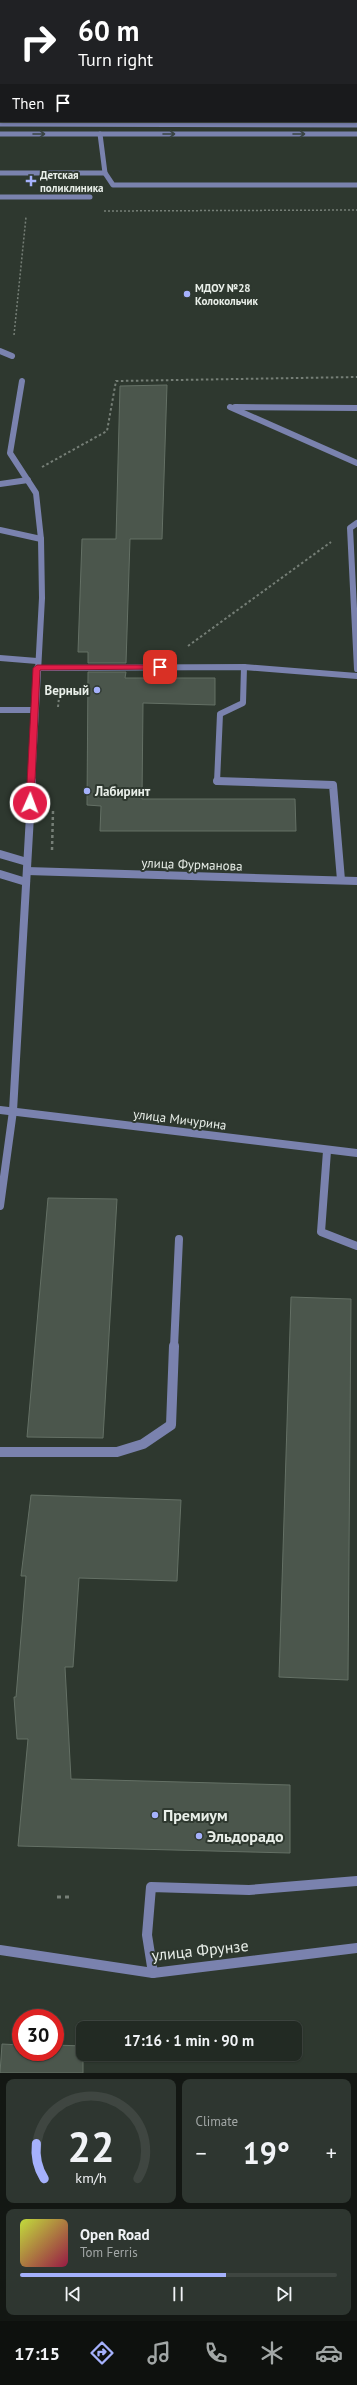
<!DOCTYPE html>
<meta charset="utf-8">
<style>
:root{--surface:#222a23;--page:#2e3630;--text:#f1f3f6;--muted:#a2a7a6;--line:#3f4641;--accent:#a5b1fc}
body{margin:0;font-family:"PT Sans",sans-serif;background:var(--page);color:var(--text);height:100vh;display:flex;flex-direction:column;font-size:15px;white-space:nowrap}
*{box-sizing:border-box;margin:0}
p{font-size:13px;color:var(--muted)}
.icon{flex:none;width:22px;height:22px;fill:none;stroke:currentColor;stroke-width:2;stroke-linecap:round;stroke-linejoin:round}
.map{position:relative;height:2073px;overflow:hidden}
.side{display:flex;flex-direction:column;gap:6px;padding:6px;background:#131713;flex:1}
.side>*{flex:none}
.top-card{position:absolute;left:0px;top:0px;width:357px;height:122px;box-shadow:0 1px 3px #0004,0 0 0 1px var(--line);background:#202124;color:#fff;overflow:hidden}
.speed{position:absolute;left:12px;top:2009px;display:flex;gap:8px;font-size:20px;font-weight:700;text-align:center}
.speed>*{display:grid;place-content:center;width:52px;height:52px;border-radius:50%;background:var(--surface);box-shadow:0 1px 3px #0004,0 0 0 1px var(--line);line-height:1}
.speed .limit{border:6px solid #d22;background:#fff;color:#111}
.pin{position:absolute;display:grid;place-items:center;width:34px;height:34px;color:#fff;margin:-17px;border-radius:8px;box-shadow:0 2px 6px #0006}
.me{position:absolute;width:44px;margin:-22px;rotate:2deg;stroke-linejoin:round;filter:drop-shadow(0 0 3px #0008)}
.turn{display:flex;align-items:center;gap:14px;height:84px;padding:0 12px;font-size:18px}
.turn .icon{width:52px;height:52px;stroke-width:2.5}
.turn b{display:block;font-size:28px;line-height:34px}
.then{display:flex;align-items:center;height:38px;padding:0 12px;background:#0003;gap:8px;font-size:15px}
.big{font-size:30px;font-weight:800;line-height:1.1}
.side .widget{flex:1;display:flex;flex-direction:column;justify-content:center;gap:6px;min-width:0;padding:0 14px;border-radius:8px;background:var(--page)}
.side .dial{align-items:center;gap:0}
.dial svg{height:104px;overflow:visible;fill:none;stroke:var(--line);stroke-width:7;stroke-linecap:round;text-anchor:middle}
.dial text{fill:var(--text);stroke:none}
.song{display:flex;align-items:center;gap:12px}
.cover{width:48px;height:48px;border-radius:6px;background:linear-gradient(135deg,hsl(70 70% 55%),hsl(340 70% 35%))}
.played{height:4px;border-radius:2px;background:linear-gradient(90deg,var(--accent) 65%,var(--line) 65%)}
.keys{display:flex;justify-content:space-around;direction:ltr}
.heat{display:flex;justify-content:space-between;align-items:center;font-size:22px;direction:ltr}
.side .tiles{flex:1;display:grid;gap:6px;grid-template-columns:1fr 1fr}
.widget:last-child{grid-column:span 2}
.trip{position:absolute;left:76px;top:2021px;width:226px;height:40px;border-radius:8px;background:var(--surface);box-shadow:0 1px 3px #0004,0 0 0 1px var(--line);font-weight:800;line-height:40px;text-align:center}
.tab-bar{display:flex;height:64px;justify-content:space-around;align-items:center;background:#0e110e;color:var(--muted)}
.tab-bar .icon{width:28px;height:28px}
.tab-bar .on{color:var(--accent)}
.tab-bar b{font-size:18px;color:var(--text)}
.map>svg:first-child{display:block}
</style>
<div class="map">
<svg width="357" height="2073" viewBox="0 0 357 2073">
<rect width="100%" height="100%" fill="#2e382f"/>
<g fill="#4b564c" stroke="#647065">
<polygon points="167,385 162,539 130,539 126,663 88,663 88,652 78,652 82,539 116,539 120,386"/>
<polygon points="88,672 126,672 125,678 215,678 215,705 143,703 142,799 295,799 296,831 100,831 101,806 87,805"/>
<polygon points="48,1198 117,1199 103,1438 27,1437"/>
<polygon points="291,1297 351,1299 348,1680 279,1677"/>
<polygon points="31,1495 181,1500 177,1581 79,1578 73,1667 65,1667 71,1779 290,1785 290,1853 18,1846 28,1739 17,1739 14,1697 16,1697 26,1576 21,1576"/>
<polygon points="2,2044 21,2045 21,2052 55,2052 55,2045 83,2046 83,2073 0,2073"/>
</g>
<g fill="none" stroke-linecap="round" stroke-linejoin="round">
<g stroke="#767f77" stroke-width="1.5" stroke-dasharray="2 2" stroke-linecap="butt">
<polyline points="104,211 357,210"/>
<polyline points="14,335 26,217"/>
</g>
<g stroke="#767f77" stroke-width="2" stroke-dasharray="2.5 2.5" stroke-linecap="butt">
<polyline points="42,467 107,431 116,381 357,377"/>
<polyline points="188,646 331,542"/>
<polyline points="58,707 60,688"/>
</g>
<polyline stroke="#767f77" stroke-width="2.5" stroke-dasharray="3 3" stroke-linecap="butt" points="52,850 53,811"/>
<polyline stroke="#767f77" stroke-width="3" stroke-dasharray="4 4" stroke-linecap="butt" points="57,1897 71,1897"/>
<g stroke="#7a82ae" stroke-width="5">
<polyline points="22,0 25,1"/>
<polyline points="100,134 105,173 113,185 357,185"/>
<polyline points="0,173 105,173"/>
<polyline points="0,197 90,197"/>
</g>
<g stroke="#7a82ae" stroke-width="6">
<polyline points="0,351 12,356"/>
<polyline points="230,407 357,463"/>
<polyline points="235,407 357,408"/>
<polyline points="0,484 28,480"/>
<polyline points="357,523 350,528 357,669"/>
<polyline points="0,530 41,539"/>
<polyline points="0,658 37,661"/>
<polyline points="37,668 244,667 357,676"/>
<polyline points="0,710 35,710"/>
<polyline points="231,782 217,782 220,714 243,703 244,667"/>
</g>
<g stroke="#7a82ae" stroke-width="8">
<polyline points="217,781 333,785 341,880"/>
<polyline points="0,854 27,862"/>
<polyline points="0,874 26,882"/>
<polyline points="327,1151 321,1232 357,1246"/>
<polyline points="174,1347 179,1239"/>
</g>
<g stroke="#7a82ae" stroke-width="10">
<polyline points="0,1452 117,1452 143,1444 171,1425 174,1346"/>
<polyline points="153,1973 147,1935 151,1887 249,1890 357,1881"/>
</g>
<g stroke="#7a82ae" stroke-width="5">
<polyline points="0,124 357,125"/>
<polyline points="0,134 357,134"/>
</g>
<polyline stroke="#7a82ae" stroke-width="6" points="22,381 10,453 36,493 41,539 42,598 32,782"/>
<g stroke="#7a82ae" stroke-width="8">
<polyline points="27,871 357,881"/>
<polyline points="0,1110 357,1153"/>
<polyline points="0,1206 13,1111 32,781"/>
</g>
<polyline stroke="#7a82ae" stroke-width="10" points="0,1950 153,1973 357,1948"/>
</g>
<defs><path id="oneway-shaft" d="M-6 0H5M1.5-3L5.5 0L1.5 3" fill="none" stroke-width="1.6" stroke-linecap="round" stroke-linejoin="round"/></defs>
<g stroke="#394342">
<use href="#oneway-shaft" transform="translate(39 134)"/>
<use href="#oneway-shaft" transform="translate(169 134)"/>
<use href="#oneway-shaft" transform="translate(299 134)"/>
</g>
<polygon fill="#e11d48" stroke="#92132f" points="37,665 160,665 164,667 160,669 40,670 34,803 30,805 26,803 33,668"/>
<g fill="#a5b1fc" stroke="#2e382f" stroke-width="1.5">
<path d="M29 175h4v4h4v4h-4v4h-4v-4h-4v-4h4z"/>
<circle cx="187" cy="294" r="4"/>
<circle cx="97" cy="690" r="4"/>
<circle cx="87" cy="791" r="4"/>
<circle cx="155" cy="1815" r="4"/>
<circle cx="199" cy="1836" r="4"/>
</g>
<g text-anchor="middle" stroke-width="4" stroke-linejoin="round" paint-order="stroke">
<g font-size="11" font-weight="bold" fill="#e9efe9" stroke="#2e382f" text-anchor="start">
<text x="40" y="179">Детская<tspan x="40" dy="13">поликлиника</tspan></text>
<text x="195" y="292">МДОУ №28<tspan x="195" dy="13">Колокольчик</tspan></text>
</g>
<g font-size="13" font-weight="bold" fill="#e9efe9" stroke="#2e382f" text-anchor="end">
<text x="89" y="695">Верный</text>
<text x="95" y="796" text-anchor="start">Лабиринт</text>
</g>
<g font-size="13" fill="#e9efe9" stroke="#2e382f">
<text transform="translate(192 864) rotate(2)" y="5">улица Фурманова</text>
<text transform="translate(180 1119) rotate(7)" y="5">улица Мичурина</text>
</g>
<g font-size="16" font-weight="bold" fill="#e9efe9" stroke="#2e382f" text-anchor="start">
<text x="163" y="1821">Премиум</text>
<text x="207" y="1842">Эльдорадо</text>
</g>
<g font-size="16" fill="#e9efe9" stroke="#2e382f">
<text transform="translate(200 1950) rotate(-6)" y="6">улица Фрунзе</text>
</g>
</g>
</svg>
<div class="speed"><div class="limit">30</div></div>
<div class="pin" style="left:160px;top:667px;background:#d93025"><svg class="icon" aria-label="arrive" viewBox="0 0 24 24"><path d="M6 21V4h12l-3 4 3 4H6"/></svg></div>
<svg class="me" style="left:30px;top:803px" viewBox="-20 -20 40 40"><circle r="17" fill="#e11d48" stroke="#fff" stroke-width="3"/><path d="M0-11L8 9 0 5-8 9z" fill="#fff"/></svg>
<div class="trip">17:16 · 1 min · 90 m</div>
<div class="top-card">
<div class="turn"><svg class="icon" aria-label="right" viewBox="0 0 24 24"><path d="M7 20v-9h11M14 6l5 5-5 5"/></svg><div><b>60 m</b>Turn right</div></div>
<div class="then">Then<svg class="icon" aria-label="arrive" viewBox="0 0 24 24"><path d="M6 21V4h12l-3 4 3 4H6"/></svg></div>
</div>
</div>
<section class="side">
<div class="tiles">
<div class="widget dial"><svg viewBox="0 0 100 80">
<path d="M14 69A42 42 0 1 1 86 69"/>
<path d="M14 69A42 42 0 0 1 8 42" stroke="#a5b1fc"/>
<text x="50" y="56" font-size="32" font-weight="700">22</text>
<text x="50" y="72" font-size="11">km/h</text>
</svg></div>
<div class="widget"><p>Climate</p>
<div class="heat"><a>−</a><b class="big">19°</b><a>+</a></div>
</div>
<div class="widget">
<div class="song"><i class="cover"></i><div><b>Open Road</b><p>Tom Ferris</p></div></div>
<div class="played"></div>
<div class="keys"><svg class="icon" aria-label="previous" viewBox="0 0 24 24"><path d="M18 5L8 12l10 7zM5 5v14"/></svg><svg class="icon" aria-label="pause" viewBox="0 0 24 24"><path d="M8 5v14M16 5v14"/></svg><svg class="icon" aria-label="next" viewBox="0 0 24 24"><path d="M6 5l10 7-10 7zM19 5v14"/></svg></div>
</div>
</div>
</section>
<nav class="tab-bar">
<b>17:15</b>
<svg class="icon on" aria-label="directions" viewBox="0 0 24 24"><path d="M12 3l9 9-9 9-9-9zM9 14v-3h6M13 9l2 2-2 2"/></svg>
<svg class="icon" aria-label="music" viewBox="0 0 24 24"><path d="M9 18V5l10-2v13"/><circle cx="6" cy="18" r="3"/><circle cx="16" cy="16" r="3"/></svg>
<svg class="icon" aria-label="phone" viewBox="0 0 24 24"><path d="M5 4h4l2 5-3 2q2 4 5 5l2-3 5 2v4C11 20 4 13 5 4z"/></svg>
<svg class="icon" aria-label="climate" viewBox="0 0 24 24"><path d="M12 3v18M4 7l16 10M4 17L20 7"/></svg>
<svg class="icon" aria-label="car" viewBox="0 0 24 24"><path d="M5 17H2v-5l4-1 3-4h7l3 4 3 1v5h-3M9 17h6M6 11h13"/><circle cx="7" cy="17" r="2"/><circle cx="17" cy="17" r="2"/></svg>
</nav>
